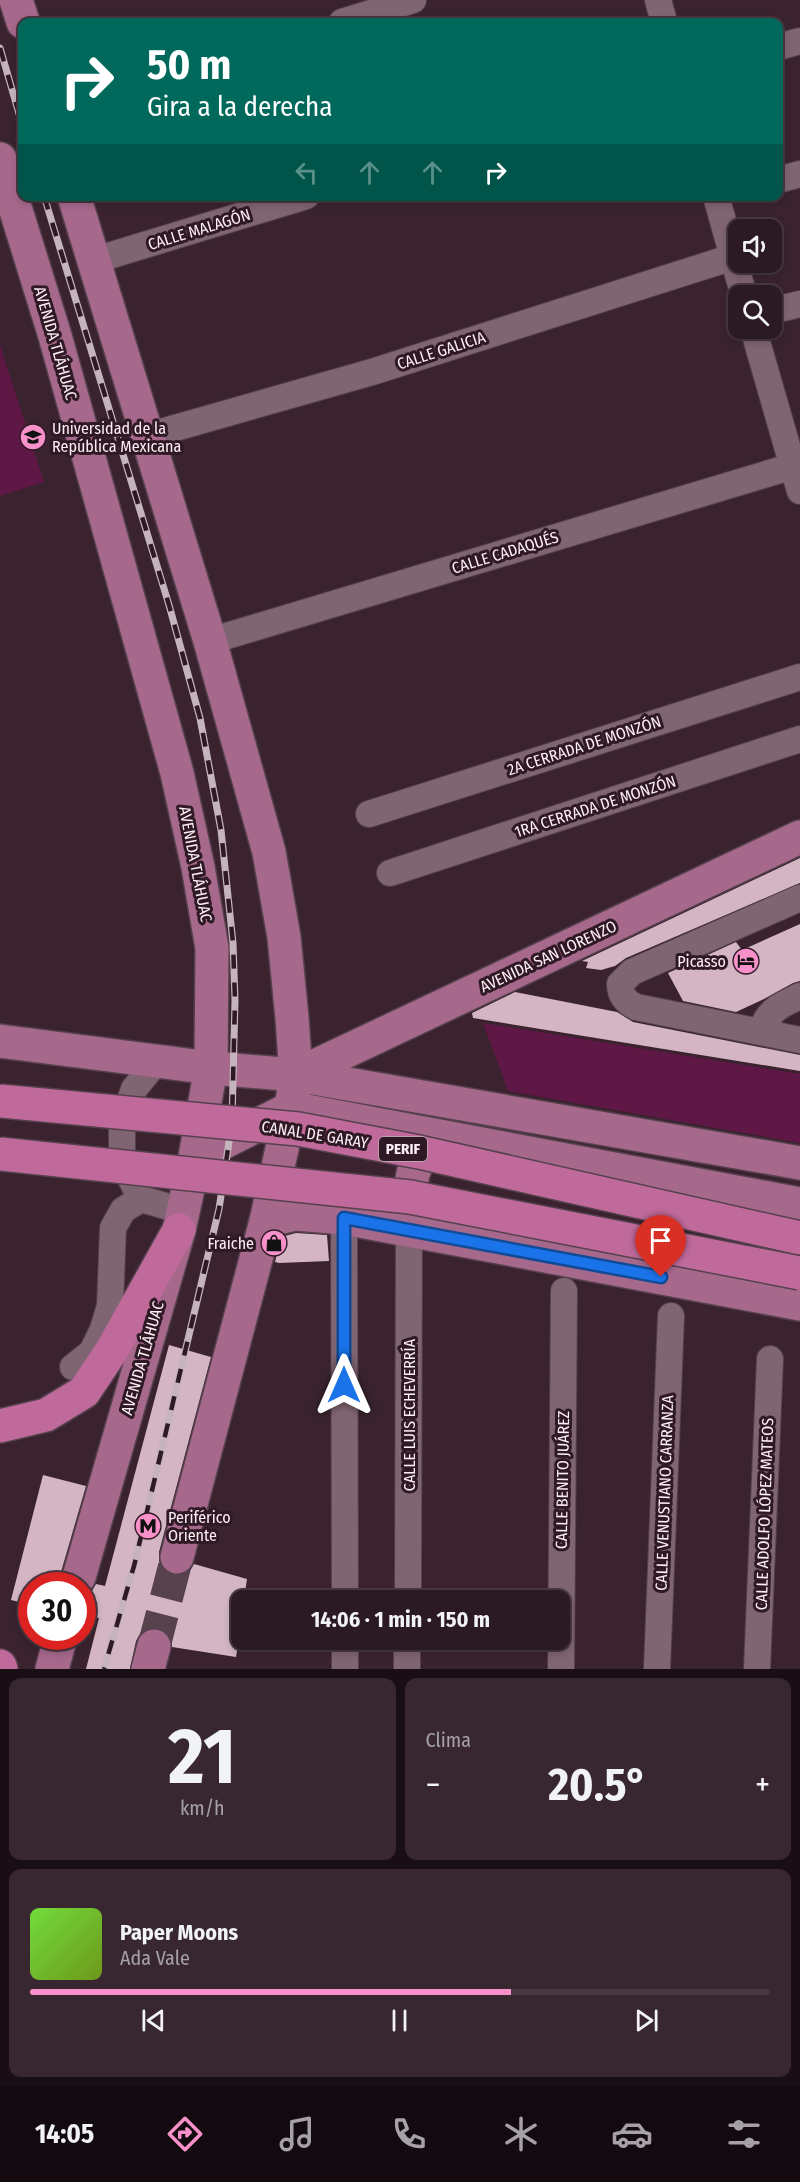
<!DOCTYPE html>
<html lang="es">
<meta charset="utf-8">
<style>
:root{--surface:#2c1a23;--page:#382730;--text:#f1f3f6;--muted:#a6a1a6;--line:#483841;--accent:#f890ca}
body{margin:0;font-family:"Fira Sans Condensed",sans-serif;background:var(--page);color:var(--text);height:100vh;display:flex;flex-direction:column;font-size:22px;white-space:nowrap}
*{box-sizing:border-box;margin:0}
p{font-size:20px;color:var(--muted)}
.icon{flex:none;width:33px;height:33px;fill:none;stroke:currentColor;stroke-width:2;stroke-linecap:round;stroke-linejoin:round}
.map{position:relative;height:1669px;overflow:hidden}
.side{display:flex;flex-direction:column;gap:9px;padding:9px;background:#180e13;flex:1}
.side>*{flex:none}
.top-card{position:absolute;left:18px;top:18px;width:765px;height:183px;border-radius:12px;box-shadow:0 3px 9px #0003,0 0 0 2px var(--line);background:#00695c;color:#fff;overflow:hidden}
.fabs{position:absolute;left:728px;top:219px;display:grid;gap:12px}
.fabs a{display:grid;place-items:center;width:54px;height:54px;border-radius:12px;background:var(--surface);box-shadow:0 3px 9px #0003,0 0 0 2px var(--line);font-size:30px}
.speed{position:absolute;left:18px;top:1572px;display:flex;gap:12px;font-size:30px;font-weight:700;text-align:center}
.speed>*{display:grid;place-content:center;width:78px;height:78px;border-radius:50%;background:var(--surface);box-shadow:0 3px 9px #0003,0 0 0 2px var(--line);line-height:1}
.speed .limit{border:9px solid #d22;background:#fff;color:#111}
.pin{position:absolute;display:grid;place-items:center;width:51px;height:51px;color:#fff;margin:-62px -26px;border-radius:50% 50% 50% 0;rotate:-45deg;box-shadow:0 0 6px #0007}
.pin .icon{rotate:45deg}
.me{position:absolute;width:66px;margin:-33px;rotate:0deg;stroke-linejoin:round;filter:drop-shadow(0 0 4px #0008)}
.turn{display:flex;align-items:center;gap:21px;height:126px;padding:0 30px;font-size:27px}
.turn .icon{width:78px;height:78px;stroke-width:2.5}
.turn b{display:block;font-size:42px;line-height:51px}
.lanes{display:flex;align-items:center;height:57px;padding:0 30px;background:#0003;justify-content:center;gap:30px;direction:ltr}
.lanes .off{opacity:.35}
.big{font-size:45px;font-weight:700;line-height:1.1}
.side .widget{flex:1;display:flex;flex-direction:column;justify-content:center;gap:9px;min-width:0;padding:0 21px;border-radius:12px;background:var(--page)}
.side .dial{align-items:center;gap:0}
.dial b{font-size:78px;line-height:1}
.song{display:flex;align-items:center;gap:18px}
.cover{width:72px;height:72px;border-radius:9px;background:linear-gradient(135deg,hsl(100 70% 55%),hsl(80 70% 35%))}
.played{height:6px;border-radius:3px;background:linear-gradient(90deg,var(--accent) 65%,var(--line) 65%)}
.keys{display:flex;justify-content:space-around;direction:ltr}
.heat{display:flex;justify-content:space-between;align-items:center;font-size:33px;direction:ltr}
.side .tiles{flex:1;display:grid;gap:9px;grid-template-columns:1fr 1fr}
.widget:last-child{grid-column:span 2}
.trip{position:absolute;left:231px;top:1590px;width:339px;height:60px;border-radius:12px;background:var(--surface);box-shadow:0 3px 9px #0003,0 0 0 2px var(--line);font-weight:700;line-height:60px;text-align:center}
.tabs{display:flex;height:96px;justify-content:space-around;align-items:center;background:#120a0e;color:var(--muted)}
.tabs .icon{width:42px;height:42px}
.tabs .active{color:var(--accent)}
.tabs b{font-size:27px;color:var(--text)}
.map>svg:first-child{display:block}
</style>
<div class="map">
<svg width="800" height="1669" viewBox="0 0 800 1669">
<rect width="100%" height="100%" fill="#3a232f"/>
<g fill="#5f1845">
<polygon points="0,345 44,482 0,496"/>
<polygon points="483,1023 800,1074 800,1143 508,1091"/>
</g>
<g fill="#d3b5c4">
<polygon points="800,858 800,883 626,958 615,966 601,970 586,968 588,962 582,961"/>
<polygon points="800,924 800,981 793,983 764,999 736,1012 683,1001 668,973 736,942 742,950"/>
<polygon points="515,992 617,1012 633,1022 800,1055 800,1071 473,1018 472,1013"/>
<polygon points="296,1233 327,1235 329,1261 279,1263 275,1262 281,1237"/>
<polygon points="169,1345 211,1357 159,1552 159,1561 164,1571 173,1575 182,1575 190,1571 194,1564 247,1579 244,1600 242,1600 242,1621 236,1657 172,1647 172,1640 167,1632 158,1628 150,1628 141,1632 136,1641 130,1669 86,1669 99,1618 82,1615 82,1595 92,1591 96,1584 105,1586"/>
<polygon points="43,1475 86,1486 61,1572 63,1586 32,1586 32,1605 11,1600"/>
</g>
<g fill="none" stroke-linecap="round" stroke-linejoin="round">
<polyline stroke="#57414d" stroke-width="33" stroke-dasharray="33 16" stroke-linecap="butt" points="154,1646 177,1557"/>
<defs>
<g id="minor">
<polyline points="658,0 664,22"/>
<polyline points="342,22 413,0"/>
<polyline points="778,47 800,41"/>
<polyline points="778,180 800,174"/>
<polyline points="716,196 744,296"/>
<polyline points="92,261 306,196"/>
<polyline points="771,311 800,304"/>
<polyline points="753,328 800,491"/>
<polyline points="147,436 372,372 733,257"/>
<polyline points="210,641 800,464"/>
<polyline points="369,814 800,677"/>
<polyline points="390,873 800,739"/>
<path d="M800 898 632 972 620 984C620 996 626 1002 636 1007L800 1040"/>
<path d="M772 1033 766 1020C774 1007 786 1003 800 996"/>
<polyline points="157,1061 134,1089 122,1124 122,1161 141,1199 183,1211"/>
<polyline points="344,1218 345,1600"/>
<polyline points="73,1367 92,1352 103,1329 110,1306 113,1228 123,1210 141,1199"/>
<polyline points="408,1600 409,1229"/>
<polyline points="345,1640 345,1669"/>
<polyline points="407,1669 407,1640"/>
<polyline points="561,1669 564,1291"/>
<polyline points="657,1669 671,1316"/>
<polyline points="757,1669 770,1359"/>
</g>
<g id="major">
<polyline points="16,0 23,22"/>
<polyline points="0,159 55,336 177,773 198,867 212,948 211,1068 195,1157 179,1230 79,1577"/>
<polyline points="74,196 210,641 269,852 284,937 292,1018 296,1075 291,1108 266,1221 177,1557"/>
<polyline points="0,1041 211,1068 296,1075 800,1163"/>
<polyline points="296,1075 800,837"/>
<polyline points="195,1157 291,1108 800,1204"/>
<polyline points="266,1221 295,1214 344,1218 800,1304"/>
<path d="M421 1224C412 1206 405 1174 422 1158 431 1150 441 1145 451 1141"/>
<polyline points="52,1669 61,1636"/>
<polyline points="148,1669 154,1646"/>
</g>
<g id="highway">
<polyline points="0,1426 46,1415 84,1392 112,1350 179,1230"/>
<polyline points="0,1666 1,1669"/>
</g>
</defs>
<use href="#minor" stroke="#55414d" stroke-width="28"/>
<use href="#major" stroke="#55414d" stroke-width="36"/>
<use href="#highway" stroke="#55414d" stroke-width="36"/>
<use href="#minor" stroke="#7f6472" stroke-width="26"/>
<use href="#major" stroke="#a6688b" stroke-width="33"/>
<use href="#highway" stroke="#c06a9b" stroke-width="33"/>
<defs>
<g id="rail">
<polyline points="0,48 22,124"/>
<polyline points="44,196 169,605 200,718 221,830 233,943 235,1000 232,1122 219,1209 134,1566 104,1669"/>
</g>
</defs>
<use href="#rail" stroke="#c6b4bd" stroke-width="7"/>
<use href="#rail" stroke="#2f1925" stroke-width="4.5" stroke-dasharray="14" stroke-linecap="butt"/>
<defs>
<g id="highway-bridge">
<polyline points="0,1101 298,1129 419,1152 800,1238"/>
<polyline points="0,1154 410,1197 800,1273"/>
</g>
</defs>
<use href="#highway-bridge" stroke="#55414d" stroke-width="36" stroke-linecap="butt"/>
<use href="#highway-bridge" stroke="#c06a9b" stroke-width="33"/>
</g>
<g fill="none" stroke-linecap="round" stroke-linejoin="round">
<defs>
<polyline id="route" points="344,1385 344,1218 661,1277"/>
</defs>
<use href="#route" stroke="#114b97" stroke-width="15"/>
<use href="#route" stroke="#1a73e8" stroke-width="10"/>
</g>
<defs>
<symbol id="university-disc" viewBox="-11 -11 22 22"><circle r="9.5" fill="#f890ca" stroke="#2f1925"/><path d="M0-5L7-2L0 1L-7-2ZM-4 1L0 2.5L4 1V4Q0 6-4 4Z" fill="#111"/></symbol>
<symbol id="hotel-disc" viewBox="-11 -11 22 22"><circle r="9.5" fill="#f890ca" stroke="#2f1925"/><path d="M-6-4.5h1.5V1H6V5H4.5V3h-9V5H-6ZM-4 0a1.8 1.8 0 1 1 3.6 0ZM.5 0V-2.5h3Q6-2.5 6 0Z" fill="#111"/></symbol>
<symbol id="shop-disc" viewBox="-11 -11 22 22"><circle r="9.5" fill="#f890ca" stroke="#2f1925"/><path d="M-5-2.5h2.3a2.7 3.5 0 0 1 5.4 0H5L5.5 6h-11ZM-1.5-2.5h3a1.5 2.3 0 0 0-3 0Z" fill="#111"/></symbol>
<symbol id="metro-disc" viewBox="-11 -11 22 22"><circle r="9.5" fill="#f890ca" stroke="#2f1925"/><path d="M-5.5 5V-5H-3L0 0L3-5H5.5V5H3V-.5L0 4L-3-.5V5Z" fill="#111"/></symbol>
</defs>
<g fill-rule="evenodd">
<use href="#university-disc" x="18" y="422" width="30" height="30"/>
<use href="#hotel-disc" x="731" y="946" width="30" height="30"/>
<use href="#shop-disc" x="259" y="1228" width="30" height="30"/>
<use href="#metro-disc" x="133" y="1511" width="30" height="30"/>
</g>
<g text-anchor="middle" stroke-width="6" stroke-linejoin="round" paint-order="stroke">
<rect fill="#2f1925" stroke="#c0aeb7" stroke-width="1.5" x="379" y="1137" width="48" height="24" rx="4.5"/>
<g font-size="15" font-weight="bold" fill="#feeef6">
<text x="403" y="1154">PERIF</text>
</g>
<g font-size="16" fill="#feeef6" stroke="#2f1925">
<text transform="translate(199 229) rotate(-17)" y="6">CALLE MALAGÓN</text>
<text transform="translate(56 343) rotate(74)" y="6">AVENIDA TLÁHUAC</text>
<text transform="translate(441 350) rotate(-18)" y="6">CALLE GALICIA</text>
<text transform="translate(505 552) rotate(-17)" y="6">CALLE CADAQUÉS</text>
<text transform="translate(584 745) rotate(-18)" y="6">2A CERRADA DE MONZÓN</text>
<text transform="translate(595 806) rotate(-18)" y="6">1RA CERRADA DE MONZÓN</text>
<text transform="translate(196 864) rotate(79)" y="6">AVENIDA TLÁHUAC</text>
<text transform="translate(548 956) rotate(-25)" y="6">AVENIDA SAN LORENZO</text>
<text transform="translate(315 1134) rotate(9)" y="6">CANAL DE GARAY</text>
<text transform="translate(142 1358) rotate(-74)" y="6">AVENIDA TLÁHUAC</text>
<text transform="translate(409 1415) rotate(-90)" y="6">CALLE LUIS ECHEVERRÍA</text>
<text transform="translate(562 1480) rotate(-89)" y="6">CALLE BENITO JUÁREZ</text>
<text transform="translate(664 1493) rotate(-88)" y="6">CALLE VENUSTIANO CARRANZA</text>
<text transform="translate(764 1514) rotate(-88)" y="6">CALLE ADOLFO LÓPEZ MATEOS</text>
</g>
<g font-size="16" fill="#feeef6" stroke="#2f1925" text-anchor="start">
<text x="52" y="434">Universidad de la<tspan x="52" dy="18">República Mexicana</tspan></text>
<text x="726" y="967" text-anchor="end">Picasso</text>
<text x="254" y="1249" text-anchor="end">Fraiche</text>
<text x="168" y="1523">Periférico<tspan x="168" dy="18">Oriente</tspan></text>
</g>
</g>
</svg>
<div class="fabs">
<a><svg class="icon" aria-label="sound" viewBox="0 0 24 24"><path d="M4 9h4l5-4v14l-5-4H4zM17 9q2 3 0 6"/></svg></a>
<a><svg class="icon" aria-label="search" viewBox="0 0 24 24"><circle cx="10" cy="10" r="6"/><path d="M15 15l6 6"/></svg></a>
</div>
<div class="speed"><div class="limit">30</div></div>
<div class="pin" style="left:661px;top:1277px;background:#d93025"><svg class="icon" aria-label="arrive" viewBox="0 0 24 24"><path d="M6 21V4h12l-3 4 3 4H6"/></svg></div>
<svg class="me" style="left:344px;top:1385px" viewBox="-20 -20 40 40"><path d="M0-17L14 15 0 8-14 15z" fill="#1a73e8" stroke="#fff" stroke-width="4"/></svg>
<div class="trip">14:06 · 1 min · 150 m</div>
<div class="top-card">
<div class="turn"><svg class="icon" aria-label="right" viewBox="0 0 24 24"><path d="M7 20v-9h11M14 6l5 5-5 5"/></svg><div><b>50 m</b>Gira a la derecha</div></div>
<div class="lanes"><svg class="icon off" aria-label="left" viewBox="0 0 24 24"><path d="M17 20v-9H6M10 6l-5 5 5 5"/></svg><svg class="icon off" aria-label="ahead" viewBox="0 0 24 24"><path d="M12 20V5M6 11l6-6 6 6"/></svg><svg class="icon off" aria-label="ahead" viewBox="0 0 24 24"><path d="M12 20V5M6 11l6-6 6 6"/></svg><svg class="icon" aria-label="right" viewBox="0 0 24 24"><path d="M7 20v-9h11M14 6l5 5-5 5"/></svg></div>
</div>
</div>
<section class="side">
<div class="tiles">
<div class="widget dial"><b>21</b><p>km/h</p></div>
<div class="widget"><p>Clima</p>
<div class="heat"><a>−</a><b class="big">20.5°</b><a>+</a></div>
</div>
<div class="widget">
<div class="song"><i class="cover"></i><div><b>Paper Moons</b><p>Ada Vale</p></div></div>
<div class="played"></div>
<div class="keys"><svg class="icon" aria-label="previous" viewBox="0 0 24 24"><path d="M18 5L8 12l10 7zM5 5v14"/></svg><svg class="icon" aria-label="pause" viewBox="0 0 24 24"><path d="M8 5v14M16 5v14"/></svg><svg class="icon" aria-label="next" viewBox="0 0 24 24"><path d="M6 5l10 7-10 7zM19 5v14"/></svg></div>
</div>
</div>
</section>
<nav class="tabs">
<b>14:05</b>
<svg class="icon active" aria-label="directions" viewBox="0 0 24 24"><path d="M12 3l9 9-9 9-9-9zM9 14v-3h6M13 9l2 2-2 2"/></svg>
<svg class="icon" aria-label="music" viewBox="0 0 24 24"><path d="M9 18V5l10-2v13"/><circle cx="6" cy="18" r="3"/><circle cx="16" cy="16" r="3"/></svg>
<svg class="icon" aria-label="phone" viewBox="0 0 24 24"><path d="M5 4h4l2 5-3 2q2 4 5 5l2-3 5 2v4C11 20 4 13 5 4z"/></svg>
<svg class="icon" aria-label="climate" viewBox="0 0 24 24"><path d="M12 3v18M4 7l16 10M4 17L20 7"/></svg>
<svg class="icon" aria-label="car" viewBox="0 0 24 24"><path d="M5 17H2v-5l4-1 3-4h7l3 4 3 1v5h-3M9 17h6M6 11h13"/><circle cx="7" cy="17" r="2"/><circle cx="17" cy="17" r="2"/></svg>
<svg class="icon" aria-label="filters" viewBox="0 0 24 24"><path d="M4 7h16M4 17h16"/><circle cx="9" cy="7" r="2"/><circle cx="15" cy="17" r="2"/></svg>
</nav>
